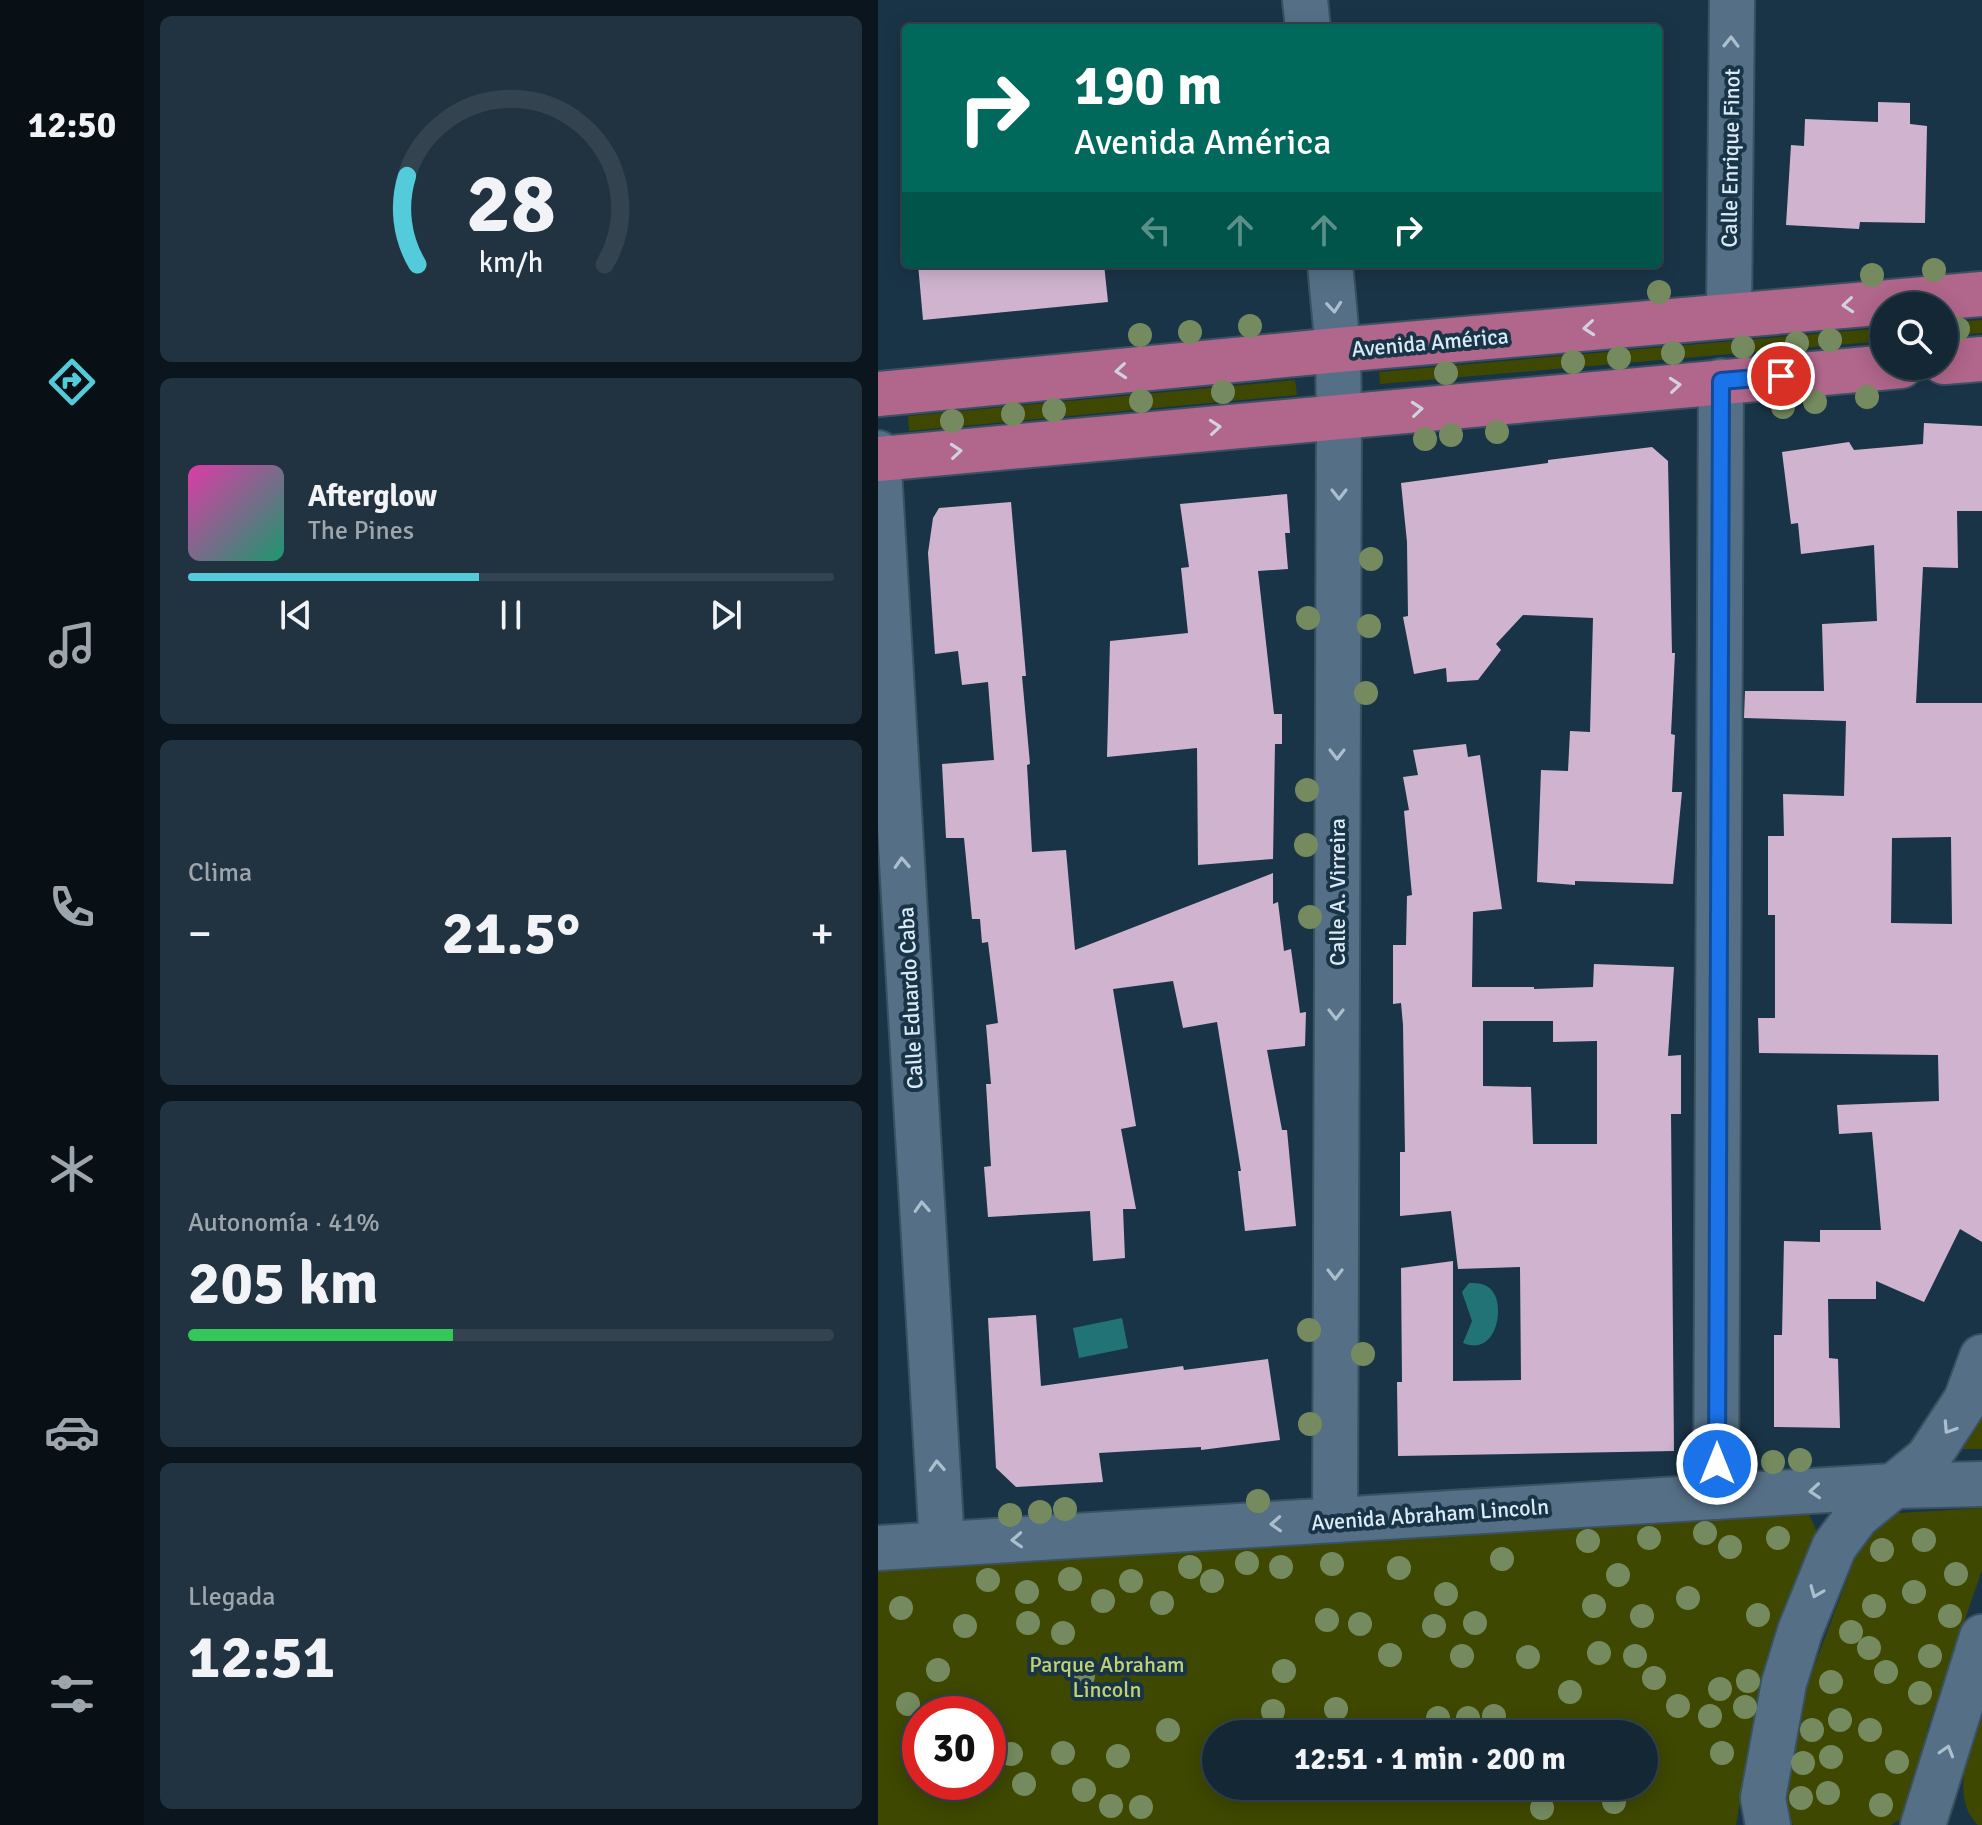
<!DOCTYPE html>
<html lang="es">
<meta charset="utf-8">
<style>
:root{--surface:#142735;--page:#213341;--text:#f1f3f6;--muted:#9da5ad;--line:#334450;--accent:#53cbda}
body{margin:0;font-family:Signika,sans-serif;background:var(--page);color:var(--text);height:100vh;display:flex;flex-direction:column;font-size:30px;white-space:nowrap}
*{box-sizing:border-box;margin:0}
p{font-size:26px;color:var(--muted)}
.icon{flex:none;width:44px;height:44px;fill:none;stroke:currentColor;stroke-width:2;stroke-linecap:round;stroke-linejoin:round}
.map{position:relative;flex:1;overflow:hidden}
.side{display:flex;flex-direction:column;gap:16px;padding:16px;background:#0b151d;width:734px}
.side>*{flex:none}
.hud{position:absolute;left:24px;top:24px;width:760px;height:244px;border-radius:8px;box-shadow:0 4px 20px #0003,0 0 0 2px var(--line);background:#00695c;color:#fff;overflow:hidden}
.buttons{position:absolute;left:992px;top:292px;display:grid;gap:16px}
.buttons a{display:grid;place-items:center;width:88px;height:88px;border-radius:50%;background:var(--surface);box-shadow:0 4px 20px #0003,0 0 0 2px var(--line);font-size:40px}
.speed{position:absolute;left:24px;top:1696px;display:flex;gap:16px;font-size:40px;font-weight:700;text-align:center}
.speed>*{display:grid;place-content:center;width:104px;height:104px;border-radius:50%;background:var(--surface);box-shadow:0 4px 20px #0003,0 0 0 2px var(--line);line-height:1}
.speed .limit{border:12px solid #d22;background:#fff;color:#111}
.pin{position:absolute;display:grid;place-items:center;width:68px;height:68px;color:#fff;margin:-34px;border:4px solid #fff;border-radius:50%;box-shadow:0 2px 8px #0007}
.me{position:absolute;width:88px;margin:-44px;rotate:0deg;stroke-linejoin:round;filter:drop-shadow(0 0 6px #0008)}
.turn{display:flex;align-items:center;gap:28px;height:168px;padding:0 40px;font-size:36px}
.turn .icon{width:104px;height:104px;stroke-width:2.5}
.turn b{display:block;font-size:56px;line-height:68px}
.lanes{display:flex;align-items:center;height:76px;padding:0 40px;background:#0003;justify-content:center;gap:40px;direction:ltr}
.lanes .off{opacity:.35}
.big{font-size:60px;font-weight:700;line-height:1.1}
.side .card{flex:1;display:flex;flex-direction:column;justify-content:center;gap:12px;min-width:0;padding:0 28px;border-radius:12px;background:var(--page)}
.side .dial{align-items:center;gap:0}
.dial svg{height:208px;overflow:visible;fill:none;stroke:var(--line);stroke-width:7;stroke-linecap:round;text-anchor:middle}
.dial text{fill:var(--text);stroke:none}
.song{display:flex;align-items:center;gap:24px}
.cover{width:96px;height:96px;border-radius:12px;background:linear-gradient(135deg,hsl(320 70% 55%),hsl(160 70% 35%))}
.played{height:8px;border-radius:4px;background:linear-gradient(90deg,var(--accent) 45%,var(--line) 45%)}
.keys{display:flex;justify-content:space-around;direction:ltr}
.heat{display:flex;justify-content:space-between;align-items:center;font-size:44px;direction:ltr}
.charge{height:12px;border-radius:6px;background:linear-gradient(90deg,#34c759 41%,var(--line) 0)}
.trip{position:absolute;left:324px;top:1720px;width:456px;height:80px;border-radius:40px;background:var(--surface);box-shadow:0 4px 20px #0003,0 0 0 2px var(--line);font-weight:700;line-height:80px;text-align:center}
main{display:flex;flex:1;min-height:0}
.dock{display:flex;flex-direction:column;width:144px;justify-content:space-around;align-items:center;background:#081015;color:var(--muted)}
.dock .icon{width:56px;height:56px}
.dock .selected{color:var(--accent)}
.dock b{font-size:36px;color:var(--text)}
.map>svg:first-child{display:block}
</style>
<main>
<nav class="dock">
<b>12:50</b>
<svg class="icon selected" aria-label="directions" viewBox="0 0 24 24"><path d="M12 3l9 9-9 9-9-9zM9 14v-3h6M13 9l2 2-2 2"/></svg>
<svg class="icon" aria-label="music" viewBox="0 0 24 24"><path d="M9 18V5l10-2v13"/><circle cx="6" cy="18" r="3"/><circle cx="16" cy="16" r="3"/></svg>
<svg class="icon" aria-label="phone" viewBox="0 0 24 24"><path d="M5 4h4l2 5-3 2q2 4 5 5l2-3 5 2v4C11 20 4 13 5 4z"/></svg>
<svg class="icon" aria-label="climate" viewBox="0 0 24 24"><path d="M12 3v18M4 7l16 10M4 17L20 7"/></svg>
<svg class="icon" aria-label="car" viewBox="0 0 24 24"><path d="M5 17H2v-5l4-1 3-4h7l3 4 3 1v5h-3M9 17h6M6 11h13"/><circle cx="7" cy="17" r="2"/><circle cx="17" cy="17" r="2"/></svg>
<svg class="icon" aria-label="filters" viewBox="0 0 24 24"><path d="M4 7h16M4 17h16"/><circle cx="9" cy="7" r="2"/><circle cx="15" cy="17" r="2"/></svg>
</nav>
<section class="side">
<div class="card dial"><svg viewBox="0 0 100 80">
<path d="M14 69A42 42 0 1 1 86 69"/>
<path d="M14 69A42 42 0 0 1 10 35" stroke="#53cbda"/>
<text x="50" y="56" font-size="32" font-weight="700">28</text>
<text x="50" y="72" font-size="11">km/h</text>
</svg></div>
<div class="card">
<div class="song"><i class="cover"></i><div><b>Afterglow</b><p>The Pines</p></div></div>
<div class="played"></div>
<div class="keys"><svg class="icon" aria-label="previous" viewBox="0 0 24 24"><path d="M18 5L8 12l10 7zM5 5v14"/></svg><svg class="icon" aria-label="pause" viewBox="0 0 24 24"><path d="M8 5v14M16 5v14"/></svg><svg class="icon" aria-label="next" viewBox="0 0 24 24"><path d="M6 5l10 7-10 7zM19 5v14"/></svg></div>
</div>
<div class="card"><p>Clima</p>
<div class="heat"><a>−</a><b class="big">21.5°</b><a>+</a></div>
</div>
<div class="card"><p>Autonomía · 41%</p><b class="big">205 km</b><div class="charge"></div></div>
<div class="card"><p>Llegada</p><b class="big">12:51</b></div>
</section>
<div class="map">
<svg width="1104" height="1825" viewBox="0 0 1104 1825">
<rect width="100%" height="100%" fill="#1a3447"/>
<g fill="#3e4800" fill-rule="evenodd">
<polygon points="1104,320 1104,333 1066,336 1066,323"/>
<polygon points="1006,328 1006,341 502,384 501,372"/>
<polygon points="417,380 419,395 31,431 30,416"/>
<polygon points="1104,1410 1104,1449 1084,1449"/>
<path d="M921 1508 932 1516 940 1535 896 1647 875 1726 858 1825H0V1566ZM42 1714H110V1782H42ZM338 1734H766V1786H338Z"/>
<path d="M1104 1508V1570L1050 1727 1032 1808 1023 1819 1013 1825H915L909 1816 905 1801 928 1688 982 1545C991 1530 1005 1519 1021 1513Z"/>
<path d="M1104 1706V1825H1100C1070 1797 1093 1739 1104 1706Z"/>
</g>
<g fill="#217375">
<path d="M591 1283C600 1283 609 1283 615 1292 627 1308 618 1357 585 1343L594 1321 584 1292Z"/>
<polygon points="244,1318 250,1348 201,1358 195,1328"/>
</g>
<g fill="#d0b4cf" fill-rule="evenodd">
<polygon points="1000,102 1032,103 1032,124 1049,126 1047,223 982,222 981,229 908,225 913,145 926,146 927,119 1000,122"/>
<polygon points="40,264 226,264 230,302 45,320"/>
<path d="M1046 423 1104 426V511H1079L1080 568 1045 567 1038 703H1104V1242L1082 1229 1046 1302 998 1281V1299H950L951 1358 960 1359 962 1428 896 1427V1335H904L906 1241 942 1242V1230H1003L994 1132 961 1134 959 1105 1061 1101 1060 1055 881 1053 880 1018H897V915H890V836H906L905 794 966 796 968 721 866 718 867 691H946L944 624 999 621 996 545 923 554 920 523 913 524 904 452 971 442 976 450 1045 444ZM1073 837 1074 924 1013 923 1014 838Z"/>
<polygon points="774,447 790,461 794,653 797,653 793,734 797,735 794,792 804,792 795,884 697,881 697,885 659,882 663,770 690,771 692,731 712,732 715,618 645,615 618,644 623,650 600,680 569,682 568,668 536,674 525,617 530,616 529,542 523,483 670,463 670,460"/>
<polygon points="409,494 412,533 407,533 410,569 380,571 396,714 404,714 404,744 397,744 395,859 320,865 319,748 229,757 232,641 310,633 303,568 311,567 302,504"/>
<polygon points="133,502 148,676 144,676 152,764 149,765 154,852 188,850 197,950 395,873 395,904 400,902 406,951 413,949 422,1013 428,1012 427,1046 389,1050 404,1130 409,1130 418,1226 367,1231 360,1171 363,1171 339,1022 305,1028 295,981 235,989 258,1126 243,1129 258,1209 245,1209 247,1258 215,1261 212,1211 110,1217 106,1167 113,1166 108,1084 113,1084 108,1025 120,1023 110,942 104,943 102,919 94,919 86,838 68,838 64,764 116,760 110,682 84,685 80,651 57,654 50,553 55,518 61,508"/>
<path d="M588 744 590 757 602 755 624 909 595 912 594 987H656V989L715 987 716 964 796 967 790 1056 803 1055V1114H793L796 1451 520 1456 519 1382H524L523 1268 575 1261V1381L643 1380 642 1267 580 1269 573 1211 522 1216V1152H527L525 1025 523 1003 515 1004V945H528L529 896 534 895 526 811 531 810 525 777 540 775 535 750ZM605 1021H675V1042L719 1041V1144H655L653 1087 605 1086Z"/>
<polygon points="158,1315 163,1386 305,1366 306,1370 390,1359 402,1440 323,1450 323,1447 221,1453 225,1482 138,1487 118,1468 110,1318"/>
</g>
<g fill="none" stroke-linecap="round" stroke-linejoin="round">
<defs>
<g id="minor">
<polyline points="427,0 430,28"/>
<polyline points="452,264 460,350 461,416 457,1520"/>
<polyline points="851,316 854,0"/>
<polyline points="0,453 64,1544"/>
<polyline points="838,1497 843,381"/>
<polyline points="0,1548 1015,1486 1104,1484"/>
<polyline points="890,1825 885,1798 906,1683 922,1631 956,1547 979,1516 1050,1458 1088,1400 1104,1357"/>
<polyline points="1045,1825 1104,1637"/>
</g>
<g id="major">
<polyline points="1066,362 1104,359"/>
<polyline points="0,394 460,350 1104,294"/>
<polyline points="0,459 1023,366"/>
</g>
</defs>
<use href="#minor" stroke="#3a5161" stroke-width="48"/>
<use href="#major" stroke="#3a5161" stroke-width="48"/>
<use href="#minor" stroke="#557086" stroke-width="44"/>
<use href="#major" stroke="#b1668b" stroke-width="44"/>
</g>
<g fill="#758b5f">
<circle cx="1056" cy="270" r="12"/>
<circle cx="994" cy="275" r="12"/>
<circle cx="781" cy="292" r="12"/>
<circle cx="372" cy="326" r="12"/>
<circle cx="1080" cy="329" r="12"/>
<circle cx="312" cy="332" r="12"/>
<circle cx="262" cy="335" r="12"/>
<circle cx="952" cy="340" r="12"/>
<circle cx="919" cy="343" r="12"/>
<circle cx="865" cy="347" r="12"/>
<circle cx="795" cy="353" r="12"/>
<circle cx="741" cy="358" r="12"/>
<circle cx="695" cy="362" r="12"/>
<circle cx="568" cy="373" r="12"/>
<circle cx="345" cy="392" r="12"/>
<circle cx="989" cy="397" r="12"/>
<circle cx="263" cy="401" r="12"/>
<circle cx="937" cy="402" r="12"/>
<circle cx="905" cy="407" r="12"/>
<circle cx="176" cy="410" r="12"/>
<circle cx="135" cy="414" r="12"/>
<circle cx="74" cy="421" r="12"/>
<circle cx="619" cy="432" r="12"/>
<circle cx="573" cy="435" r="12"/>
<circle cx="547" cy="439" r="12"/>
<circle cx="493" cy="559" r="12"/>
<circle cx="430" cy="618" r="12"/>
<circle cx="491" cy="626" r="12"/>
<circle cx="488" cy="693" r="12"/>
<circle cx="429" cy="790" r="12"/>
<circle cx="428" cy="845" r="12"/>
<circle cx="432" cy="917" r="12"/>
<circle cx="431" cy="1330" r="12"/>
<circle cx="485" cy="1354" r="12"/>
<circle cx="432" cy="1424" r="12"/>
<circle cx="922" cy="1460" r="12"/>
<circle cx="895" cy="1462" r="12"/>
<circle cx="380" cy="1501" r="12"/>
<circle cx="187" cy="1509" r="12"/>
<circle cx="162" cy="1512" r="12"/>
<circle cx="132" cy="1515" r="12"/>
<circle cx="827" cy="1533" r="12"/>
<circle cx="771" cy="1538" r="12"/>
<circle cx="900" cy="1538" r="12"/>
<circle cx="1046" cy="1540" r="12"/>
<circle cx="710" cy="1541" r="12"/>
<circle cx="852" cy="1547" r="12"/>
<circle cx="1004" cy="1550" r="12"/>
<circle cx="624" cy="1559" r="12"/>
<circle cx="369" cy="1563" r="12"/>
<circle cx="454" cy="1564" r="12"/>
<circle cx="312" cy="1567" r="12"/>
<circle cx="403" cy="1567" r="12"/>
<circle cx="521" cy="1568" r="12"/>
<circle cx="1078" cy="1574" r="12"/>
<circle cx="740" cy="1575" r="12"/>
<circle cx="192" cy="1579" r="12"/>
<circle cx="110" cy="1580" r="12"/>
<circle cx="253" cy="1581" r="12"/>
<circle cx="334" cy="1581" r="12"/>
<circle cx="149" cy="1592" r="12"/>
<circle cx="1036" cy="1592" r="12"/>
<circle cx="568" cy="1594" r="12"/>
<circle cx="810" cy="1598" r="12"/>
<circle cx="225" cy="1601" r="12"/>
<circle cx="284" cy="1603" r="12"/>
<circle cx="716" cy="1606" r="12"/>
<circle cx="996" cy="1606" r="12"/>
<circle cx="23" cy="1608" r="12"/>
<circle cx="880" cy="1615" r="12"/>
<circle cx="764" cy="1616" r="12"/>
<circle cx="1072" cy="1616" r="12"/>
<circle cx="449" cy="1620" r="12"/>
<circle cx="150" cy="1623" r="12"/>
<circle cx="597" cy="1623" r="12"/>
<circle cx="482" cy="1624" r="12"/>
<circle cx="87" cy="1626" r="12"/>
<circle cx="556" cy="1626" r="12"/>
<circle cx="973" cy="1632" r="12"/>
<circle cx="185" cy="1633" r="12"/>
<circle cx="991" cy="1648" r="12"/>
<circle cx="721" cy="1653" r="12"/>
<circle cx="512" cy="1655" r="12"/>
<circle cx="584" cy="1656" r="12"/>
<circle cx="757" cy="1656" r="12"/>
<circle cx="1052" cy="1656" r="12"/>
<circle cx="650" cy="1657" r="12"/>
<circle cx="60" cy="1670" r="12"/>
<circle cx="406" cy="1671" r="12"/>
<circle cx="1008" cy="1672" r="12"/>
<circle cx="205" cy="1676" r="12"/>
<circle cx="776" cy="1678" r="12"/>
<circle cx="870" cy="1681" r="12"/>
<circle cx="953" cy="1682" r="12"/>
<circle cx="842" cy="1689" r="12"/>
<circle cx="692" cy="1692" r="12"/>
<circle cx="1042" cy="1693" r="12"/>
<circle cx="30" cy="1704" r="12"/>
<circle cx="800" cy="1706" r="12"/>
<circle cx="867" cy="1707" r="12"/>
<circle cx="458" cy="1709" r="12"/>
<circle cx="395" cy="1711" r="12"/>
<circle cx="616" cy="1716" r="12"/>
<circle cx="832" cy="1716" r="12"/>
<circle cx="560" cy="1718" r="12"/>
<circle cx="590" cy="1718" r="12"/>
<circle cx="962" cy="1720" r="12"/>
<circle cx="290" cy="1730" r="12"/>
<circle cx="934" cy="1730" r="12"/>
<circle cx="992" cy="1730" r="12"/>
<circle cx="185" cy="1753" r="12"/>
<circle cx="844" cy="1753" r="12"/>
<circle cx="133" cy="1754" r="12"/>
<circle cx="240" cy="1756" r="12"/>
<circle cx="953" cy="1757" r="12"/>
<circle cx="1019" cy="1762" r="12"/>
<circle cx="925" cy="1763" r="12"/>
<circle cx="146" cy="1784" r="12"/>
<circle cx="206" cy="1790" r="12"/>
<circle cx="950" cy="1793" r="12"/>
<circle cx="923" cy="1798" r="12"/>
<circle cx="736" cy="1802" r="12"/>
<circle cx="1003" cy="1805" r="12"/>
<circle cx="233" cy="1806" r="12"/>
<circle cx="263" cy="1807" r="12"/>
<circle cx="664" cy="1808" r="12"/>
</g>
<defs><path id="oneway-chevron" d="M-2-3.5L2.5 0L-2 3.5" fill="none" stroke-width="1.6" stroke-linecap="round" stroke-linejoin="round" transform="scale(2)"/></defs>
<g stroke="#abbfcf">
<use href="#oneway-chevron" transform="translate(853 42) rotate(-89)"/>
<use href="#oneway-chevron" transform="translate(456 307) rotate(85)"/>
<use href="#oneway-chevron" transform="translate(461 494) rotate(90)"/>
<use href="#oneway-chevron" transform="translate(459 754) rotate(90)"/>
<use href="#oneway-chevron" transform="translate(24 863) rotate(-93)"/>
<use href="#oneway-chevron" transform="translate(458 1014) rotate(90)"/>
<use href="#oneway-chevron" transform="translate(44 1207) rotate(-93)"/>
<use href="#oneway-chevron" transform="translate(457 1274) rotate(90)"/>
<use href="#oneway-chevron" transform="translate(1071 1428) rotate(123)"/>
<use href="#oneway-chevron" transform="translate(59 1466) rotate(-93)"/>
<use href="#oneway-chevron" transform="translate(937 1491) rotate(176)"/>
<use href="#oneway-chevron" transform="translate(398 1524) rotate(177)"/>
<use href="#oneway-chevron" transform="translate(139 1540) rotate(177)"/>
<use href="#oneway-chevron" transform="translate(938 1592) rotate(112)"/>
<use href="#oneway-chevron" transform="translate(1069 1751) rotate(-73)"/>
</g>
<g stroke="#d2d0e1">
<use href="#oneway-chevron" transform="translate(970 305) rotate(175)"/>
<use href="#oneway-chevron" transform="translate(711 328) rotate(175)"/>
<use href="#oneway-chevron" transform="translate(243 371) rotate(175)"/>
<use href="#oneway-chevron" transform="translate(797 385) rotate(-5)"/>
<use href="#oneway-chevron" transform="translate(539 409) rotate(-5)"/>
<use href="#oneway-chevron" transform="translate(337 427) rotate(-5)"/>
<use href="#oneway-chevron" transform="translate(78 451) rotate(-5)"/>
</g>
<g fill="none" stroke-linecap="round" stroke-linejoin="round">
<defs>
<polyline id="route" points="839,1464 843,381 903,376"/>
</defs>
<use href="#route" stroke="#114b97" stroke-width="20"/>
<use href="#route" stroke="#1a73e8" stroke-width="14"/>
</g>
<g text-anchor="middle" stroke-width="8" stroke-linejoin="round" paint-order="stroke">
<g font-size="22" fill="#daeaf6" stroke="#1a3447">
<text transform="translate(852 158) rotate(-89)" y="8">Calle Enrique Finot</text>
<text transform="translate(552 342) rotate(-5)" y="8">Avenida América</text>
<text transform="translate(459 892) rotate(-90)" y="8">Calle A. Virreira</text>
<text transform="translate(32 998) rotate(-93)" y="8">Calle Eduardo Caba</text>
<text transform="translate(552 1514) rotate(-4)" y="8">Avenida Abraham Lincoln</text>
</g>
<g font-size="22" fill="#c0d372" stroke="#1a3447">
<text x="229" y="1672">Parque Abraham<tspan x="229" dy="25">Lincoln</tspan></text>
</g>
</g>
</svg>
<div class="buttons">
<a><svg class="icon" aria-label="search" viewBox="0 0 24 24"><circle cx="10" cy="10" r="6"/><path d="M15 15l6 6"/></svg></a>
</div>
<div class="speed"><div class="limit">30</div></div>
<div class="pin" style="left:903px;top:376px;background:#d93025"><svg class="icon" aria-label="arrive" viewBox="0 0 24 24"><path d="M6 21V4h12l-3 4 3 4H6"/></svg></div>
<svg class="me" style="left:839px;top:1464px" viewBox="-20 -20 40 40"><circle r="17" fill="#1a73e8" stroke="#fff" stroke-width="3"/><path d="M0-11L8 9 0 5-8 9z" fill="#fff"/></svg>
<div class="trip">12:51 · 1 min · 200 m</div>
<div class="hud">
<div class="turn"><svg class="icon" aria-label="right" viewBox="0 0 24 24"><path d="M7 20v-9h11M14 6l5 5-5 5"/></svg><div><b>190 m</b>Avenida América</div></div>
<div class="lanes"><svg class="icon off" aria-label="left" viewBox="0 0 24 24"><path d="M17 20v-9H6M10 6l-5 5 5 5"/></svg><svg class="icon off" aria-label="ahead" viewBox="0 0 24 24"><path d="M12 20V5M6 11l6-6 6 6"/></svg><svg class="icon off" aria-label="ahead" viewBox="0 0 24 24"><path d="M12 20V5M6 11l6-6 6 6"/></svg><svg class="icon" aria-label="right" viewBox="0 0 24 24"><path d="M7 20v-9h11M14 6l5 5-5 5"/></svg></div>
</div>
</div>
</main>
